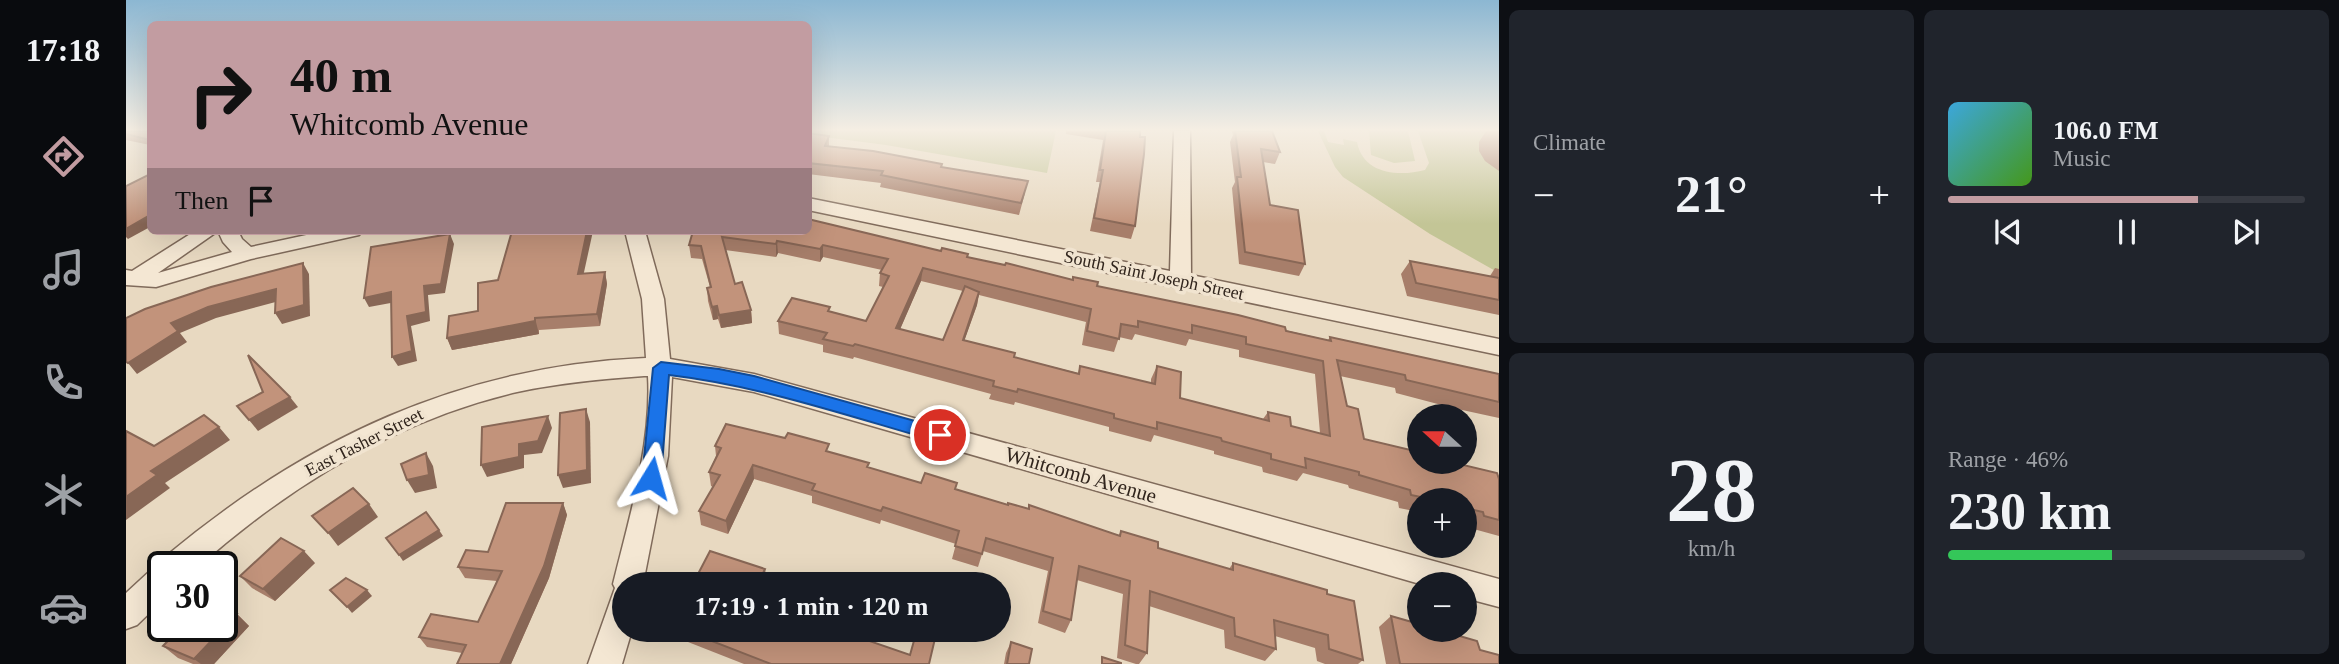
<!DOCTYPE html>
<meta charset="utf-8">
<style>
:root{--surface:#171b24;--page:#20242c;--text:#f1f3f6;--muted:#9ea1a6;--line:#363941;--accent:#c29ca1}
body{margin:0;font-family:Georgia,serif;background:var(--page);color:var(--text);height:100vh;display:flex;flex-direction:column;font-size:26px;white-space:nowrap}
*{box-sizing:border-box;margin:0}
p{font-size:23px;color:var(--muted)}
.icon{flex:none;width:38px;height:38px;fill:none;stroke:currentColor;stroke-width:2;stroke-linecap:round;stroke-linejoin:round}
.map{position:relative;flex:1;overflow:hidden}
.sheet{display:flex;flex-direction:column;gap:10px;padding:10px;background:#0d0f14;width:840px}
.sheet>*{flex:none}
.top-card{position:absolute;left:21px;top:21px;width:665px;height:214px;border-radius:10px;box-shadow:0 7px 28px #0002;background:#c29ca1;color:#111;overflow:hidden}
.needle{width:46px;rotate:291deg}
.fabs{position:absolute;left:1281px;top:404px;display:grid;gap:14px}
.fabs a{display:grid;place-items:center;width:70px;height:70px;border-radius:50%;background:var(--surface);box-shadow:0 7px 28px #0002;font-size:35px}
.speed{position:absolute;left:21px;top:551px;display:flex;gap:14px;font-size:35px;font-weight:700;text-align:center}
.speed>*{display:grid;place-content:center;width:91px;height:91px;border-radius:50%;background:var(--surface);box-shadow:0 7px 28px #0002;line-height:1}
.speed .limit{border:4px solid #111;border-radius:10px;background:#fff;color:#111}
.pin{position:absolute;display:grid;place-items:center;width:60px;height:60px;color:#fff;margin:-30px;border:4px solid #fff;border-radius:50%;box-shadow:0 2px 7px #0007}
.me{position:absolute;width:77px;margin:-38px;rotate:8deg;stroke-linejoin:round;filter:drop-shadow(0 0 5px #0008)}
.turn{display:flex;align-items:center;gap:24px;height:147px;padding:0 28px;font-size:32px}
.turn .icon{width:91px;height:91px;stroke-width:2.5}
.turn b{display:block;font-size:49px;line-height:60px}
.then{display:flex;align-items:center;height:66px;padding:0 28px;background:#0003;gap:14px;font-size:26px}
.big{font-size:52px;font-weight:700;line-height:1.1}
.sheet .card{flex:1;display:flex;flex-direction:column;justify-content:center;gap:10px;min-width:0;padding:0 24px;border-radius:10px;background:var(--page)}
.sheet .dial{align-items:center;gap:0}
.dial b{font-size:91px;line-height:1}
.song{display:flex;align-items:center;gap:21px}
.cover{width:84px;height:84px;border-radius:10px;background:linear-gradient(135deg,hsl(200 70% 55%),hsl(100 70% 35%))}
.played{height:7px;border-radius:4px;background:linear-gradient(90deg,var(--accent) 70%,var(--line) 70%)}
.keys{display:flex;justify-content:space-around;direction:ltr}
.heat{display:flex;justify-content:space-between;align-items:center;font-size:38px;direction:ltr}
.charge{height:10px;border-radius:5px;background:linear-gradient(90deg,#34c759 46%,var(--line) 0)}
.sheet .tiles{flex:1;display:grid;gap:10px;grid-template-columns:repeat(2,1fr)}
.trip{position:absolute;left:486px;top:572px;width:399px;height:70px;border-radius:35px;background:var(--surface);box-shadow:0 7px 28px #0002;font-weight:700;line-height:70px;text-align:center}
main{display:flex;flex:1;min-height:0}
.tabs{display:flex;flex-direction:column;width:126px;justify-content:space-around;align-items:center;background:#090b0e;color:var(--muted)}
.tabs .icon{width:49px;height:49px}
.tabs .current{color:var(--accent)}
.tabs b{font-size:32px;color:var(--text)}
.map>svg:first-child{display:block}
</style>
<main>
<nav class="tabs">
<b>17:18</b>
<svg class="icon current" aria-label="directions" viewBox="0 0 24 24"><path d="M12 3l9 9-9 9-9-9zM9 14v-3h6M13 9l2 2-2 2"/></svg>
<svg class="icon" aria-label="music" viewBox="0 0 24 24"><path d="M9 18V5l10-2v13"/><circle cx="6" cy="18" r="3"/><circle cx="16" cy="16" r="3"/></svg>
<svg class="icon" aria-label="phone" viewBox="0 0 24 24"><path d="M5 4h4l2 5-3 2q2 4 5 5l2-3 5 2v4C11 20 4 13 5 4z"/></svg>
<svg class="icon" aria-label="climate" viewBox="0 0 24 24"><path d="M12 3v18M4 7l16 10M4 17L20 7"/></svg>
<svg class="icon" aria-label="car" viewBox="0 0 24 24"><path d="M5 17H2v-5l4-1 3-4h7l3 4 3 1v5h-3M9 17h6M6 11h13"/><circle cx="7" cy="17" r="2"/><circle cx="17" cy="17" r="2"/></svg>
</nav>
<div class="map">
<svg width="1373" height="664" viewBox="0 0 1373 664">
<rect width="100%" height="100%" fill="#e8d9c1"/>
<g fill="#c3c596">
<polygon points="683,131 930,131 921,173 760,145 683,135"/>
<path d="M1192 131H1198L1202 142 1218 145 1217 139 1231 142C1237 174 1272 177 1299 170L1303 163 1292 131H1373V273L1304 234 1217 177 1209 167Z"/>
<polygon points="1243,131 1282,131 1289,161 1268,163 1245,155"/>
</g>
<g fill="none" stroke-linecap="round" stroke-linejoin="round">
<defs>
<g id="street">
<polygon points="1048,131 1064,131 1065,275 1373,339 1373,355 682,210 682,198 1044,271"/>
<path d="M69 231H112L116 239 125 247 199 231H236L233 235 125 259 30 287 0 285V270L6 271ZM92 231 97 242 106 252 32 273Z"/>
<path d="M499 231H519L538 299 544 359 628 374 1373 579V607L1339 598V584H1294L628 392 546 377 542 456 517 584H499V630H506L496 664H462L489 588 487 584C503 519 526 443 522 376H518C475 379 433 383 391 392 271 420 163 486 72 567H37V600L11 625 0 629V593L26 569 36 565 39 557C180 439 334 366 520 358L516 299Z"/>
</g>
</defs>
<use href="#street" stroke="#806b5b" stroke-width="3"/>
<use href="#street" fill="#f4e7d3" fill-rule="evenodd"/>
</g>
<g fill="#a77e6a" fill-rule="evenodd">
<polygon points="0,131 24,131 24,145 0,140"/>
<polygon points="940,131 1014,131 1009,226 1005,239 964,231 974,182 970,182 977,140 940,134"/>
<polygon points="1106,131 1146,131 1154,152 1149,164 1137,162 1144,205 1179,264 1173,276 1113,264 1106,188 1109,182 1104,142 1107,135"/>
<polygon points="1360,131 1373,131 1373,171 1359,161 1353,151 1353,142"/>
<polygon points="682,133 703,136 703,146 815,167 899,193 893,215 754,187 755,183 682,174"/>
<path d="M567 231 842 257 971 286 1202 340 1204 337 1373 374V418L1327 408 1270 393 1269 388 1214 376 1221 406 1238 439 1337 465 1373 479V536L1344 528 1343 525 1339 524V500H1293V512L1273 508 1272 502 1223 488 1222 485 1177 473 1171 481 1137 472 1136 467 1088 454V451L1028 435 1025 442 983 431V427L889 402 888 405 863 399 865 394 728 357 727 359 697 352V345L653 334 652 321 704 312 740 321 757 287 753 286 754 273 756 270 697 257 694 262 652 253 650 257 599 250 609 284 625 310 626 323 595 328 592 319 587 320 582 301 581 288 584 287 576 259 565 258 563 245ZM795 281 837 291 817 340 774 329ZM853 295 960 322 956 345 988 352 993 337 1006 340 1009 334 1060 346 1063 339 1113 350V357L1189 374 1194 433 1165 426 1142 412 1137 419 1054 398 1031 366 1025 379V383L954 366 952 373 888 357 838 341 851 305Z"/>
<polygon points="1284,261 1364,276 1369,268 1373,269 1373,315 1281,296 1275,274"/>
<polygon points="479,272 481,284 474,326 413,330 413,334 326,350 321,338 458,274"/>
<polygon points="589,446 702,452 742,468 795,483 830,489 882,505 993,535 995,531 1032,548 1103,569 1107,563 1201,594 1237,660 1232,664 1199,664 1191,661 1189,648 1149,636 1150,649 1139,661 1099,648 1098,630 1023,606 1021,653 1013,664 1010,664 991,658 997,594 951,580 945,620 939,633 912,623 922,571 857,551 852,567 826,559 830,544 755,520 754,524 686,503 686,496 628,479 602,534 575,525 573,511 587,487 585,486 583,472 590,456"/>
<polygon points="437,503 441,515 423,578 385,664 331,664 336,653 301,647 293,637 352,622 371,581 339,578 332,567 362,552"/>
<polygon points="189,563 149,601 126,588 114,576"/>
<polygon points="639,569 640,581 638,584 572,584 571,576"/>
<polygon points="111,614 123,626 88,664 67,664 52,658 37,646"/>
<polygon points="1265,616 1354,650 1373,664 1260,664 1253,627"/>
<polygon points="560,631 694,632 723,634 803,664 618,664 562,642"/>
<polygon points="885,642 903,664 878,664 880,653"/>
</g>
<g fill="#886756">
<polygon points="24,215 24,227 2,239 0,237 0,229"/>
<polygon points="461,231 467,231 455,286 452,274"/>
<polygon points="324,234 328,244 319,293 302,295 304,321 285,326 291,361 272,366 266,357 281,316 298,286"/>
<polygon points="651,241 652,253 650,257 650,244"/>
<polygon points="697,245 697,257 694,262 694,249"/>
<polygon points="177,263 183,274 184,316 156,324 149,313"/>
<polygon points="797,268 795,281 769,341 770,328"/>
<polygon points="479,272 481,284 474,326 471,314"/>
<polygon points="150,289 157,300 90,318 54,333 61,342 11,374 2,363 45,323 82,307"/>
<polygon points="265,292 270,302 243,307 238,298"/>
<polygon points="853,292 851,305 834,353 837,340"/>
<polygon points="591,306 592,319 587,320 586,307"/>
<polygon points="625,310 626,323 595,328 593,315"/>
<polygon points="409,318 413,334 326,350 321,338"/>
<polygon points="164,397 172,407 132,431 123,420"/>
<polygon points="460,409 464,422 465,483 437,488 432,475"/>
<polygon points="422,416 426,428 416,453 398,455 398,468 361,477 355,465 393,444"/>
<polygon points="93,427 104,440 39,483 44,488 0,520 0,497 25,471"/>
<polygon points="300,453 307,466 311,488 289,493 281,480"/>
<polygon points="627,465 628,479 602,534 600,521"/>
<polygon points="437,503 441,515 423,578 385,664 374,664"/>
<polygon points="243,504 252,517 212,546 202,533"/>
<polygon points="313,530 317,536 277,561 273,555"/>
<polygon points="178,551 189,563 149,601 137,589"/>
<polygon points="639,569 640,581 638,584 632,584"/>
<polygon points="241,590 246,596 226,613 221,607"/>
<polygon points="111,614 123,626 88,664 75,664 68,659"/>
</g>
<g fill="#c2937b" stroke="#886756" stroke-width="2" fill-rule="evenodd">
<polygon points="0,131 24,131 24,140 0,134"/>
<polygon points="980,131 1014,131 1014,137 1019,137 1018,154 1009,226 968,218 977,170 974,170"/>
<polygon points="1109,131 1146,131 1154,152 1135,149 1144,205 1172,210 1179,264 1119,252 1111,177 1115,177"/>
<polygon points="682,133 703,136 699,146 747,151 816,164 815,167 902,181 895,203 755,175 757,171 682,163"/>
<polygon points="24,174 24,215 0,229 0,186"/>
<path d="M682 219 815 251 816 248 842 254 841 257 879 265 880 263 947 280V277L972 282 971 286 1112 315 1159 327 1160 331 1205 341 1204 337 1373 374V402L1280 380 1279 375 1211 360 1221 406 1232 409 1238 439 1293 452V462H1336L1337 465 1371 473 1373 479V520L1358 516 1357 512 1339 508V500H1309L1285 495 1284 490 1233 475V472L1179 458 1180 468 1145 459V454L1096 441 1095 438 1031 422V429L988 418V414L892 389 891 392 867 386 868 381 729 344 727 346 697 339 701 333 652 321 666 298 704 307 702 311 740 321 763 276 754 273 762 259 697 245 694 249 651 241 650 244 596 237 609 284 616 282 625 310 593 315 591 306 586 307 581 288 585 287 575 246 563 245 567 231H682ZM797 268 965 309 961 331 993 339 995 324 1012 327V321L1066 333V325L1120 337V344L1197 361 1204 436 1165 426 1164 417 1142 412 1143 421 1054 398 1055 372 1031 366 1029 384 954 366 953 374 888 357 889 353 837 340 853 292 839 286 817 340 770 328Z"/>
<polygon points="386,231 461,231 452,274 479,272 471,314 409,318 409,321 321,338 323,316 352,311 352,283 372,280"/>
<polygon points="324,234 315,284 298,286 300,312 281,316 286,351 266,357 265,292 238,298 245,247"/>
<polygon points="1284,261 1373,278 1373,300 1290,283"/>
<polygon points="177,263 178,305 149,313 150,289 82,307 45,323 52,331 2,363 0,362 0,318 19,309 85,287"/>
<polygon points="122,355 164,397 123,420 111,406 137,392"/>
<polygon points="460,409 461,470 432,475 434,413"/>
<polygon points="78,415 93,427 25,471 31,475 0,497 0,431 28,446"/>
<polygon points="422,416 412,441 393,444 393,457 355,465 356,427"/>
<polygon points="600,424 659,438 662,433 703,444 700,451 743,463 741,467 795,483 799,473 831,483 829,489 882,505 882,503 903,509 903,505 994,536 995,531 1032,542 1032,548 1107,570 1107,563 1201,590 1201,594 1228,601 1237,660 1203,649 1202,635 1148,620 1150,649 1109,636 1108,618 1024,591 1021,653 999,645 1004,581 953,566 945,620 917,611 927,558 860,538 856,554 829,546 833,531 757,507 755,511 686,490 689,484 627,465 600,521 573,511 594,475 583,472 595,448 589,446"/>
<polygon points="300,453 303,475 281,480 275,464"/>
<polygon points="227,488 243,504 202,533 186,516"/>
<polygon points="380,503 437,503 418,566 374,664 331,664 340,645 293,637 305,614 352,622 376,571 332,567 340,550 362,552"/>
<polygon points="300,512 313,530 273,555 260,538"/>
<polygon points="155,538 178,551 137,589 114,576"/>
<polygon points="584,551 639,569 632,584 574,584 577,578 571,576"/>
<polygon points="220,578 241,590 221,607 204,590"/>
<polygon points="96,608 111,614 68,659 37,646 56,626 96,626"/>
<polygon points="1265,616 1293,624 1293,630 1313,630 1351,641 1354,650 1373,655 1373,664 1274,664"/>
<polygon points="560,630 690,630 694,632 695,630 721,630 720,633 784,655 791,630 811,630 803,664 645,664 560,631"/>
<polygon points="885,642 906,649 903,664 881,664"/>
<polygon points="976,657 995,663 995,664 976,664"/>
</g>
<linearGradient id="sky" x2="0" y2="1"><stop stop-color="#8cb7d2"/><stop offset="0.58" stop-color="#f5eee3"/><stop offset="1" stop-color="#f5eee3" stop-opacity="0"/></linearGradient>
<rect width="1373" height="224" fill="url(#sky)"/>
<path fill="#1a73e8" stroke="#114b97" stroke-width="2" d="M535 362 593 369 628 376 814 428 821 430 823 435 821 440 814 442C725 417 636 386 543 375L535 478 532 484 525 486 518 484 516 478 527 368Z"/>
<g text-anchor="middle" stroke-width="7" stroke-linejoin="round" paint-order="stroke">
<g font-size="18" fill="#31251d" stroke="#f1e4d0">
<text transform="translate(1028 275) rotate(12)" y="6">South Saint Joseph Street</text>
<text transform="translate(238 442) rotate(-27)" y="6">East Tasher Street</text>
</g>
<g font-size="21" fill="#31251d" stroke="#f1e4d0">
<text transform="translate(955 475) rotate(16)" y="7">Whitcomb Avenue</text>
</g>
</g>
</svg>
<div class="fabs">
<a><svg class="needle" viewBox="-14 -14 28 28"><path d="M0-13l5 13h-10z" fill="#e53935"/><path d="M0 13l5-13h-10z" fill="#9ea1a6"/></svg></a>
<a>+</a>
<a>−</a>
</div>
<div class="speed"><div class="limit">30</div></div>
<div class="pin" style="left:814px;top:435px;background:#d93025"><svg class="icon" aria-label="arrive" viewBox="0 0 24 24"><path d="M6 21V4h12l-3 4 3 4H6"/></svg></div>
<svg class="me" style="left:525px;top:478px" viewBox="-20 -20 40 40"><path d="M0-17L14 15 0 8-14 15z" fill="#1a73e8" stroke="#fff" stroke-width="4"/></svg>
<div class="trip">17:19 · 1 min · 120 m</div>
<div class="top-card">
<div class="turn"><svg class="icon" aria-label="right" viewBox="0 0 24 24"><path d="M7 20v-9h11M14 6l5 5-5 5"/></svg><div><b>40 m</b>Whitcomb Avenue</div></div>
<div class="then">Then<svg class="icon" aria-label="arrive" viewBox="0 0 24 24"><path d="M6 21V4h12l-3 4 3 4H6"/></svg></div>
</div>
</div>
<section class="sheet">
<div class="tiles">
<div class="card"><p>Climate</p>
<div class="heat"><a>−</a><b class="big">21°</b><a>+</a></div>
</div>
<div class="card">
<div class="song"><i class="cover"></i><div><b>106.0 FM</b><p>Music</p></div></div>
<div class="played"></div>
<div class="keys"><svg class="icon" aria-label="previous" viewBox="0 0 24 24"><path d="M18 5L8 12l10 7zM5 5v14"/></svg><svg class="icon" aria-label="pause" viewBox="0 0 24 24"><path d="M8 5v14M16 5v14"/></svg><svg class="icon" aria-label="next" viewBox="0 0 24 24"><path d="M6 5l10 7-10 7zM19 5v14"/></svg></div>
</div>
<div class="card dial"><b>28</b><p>km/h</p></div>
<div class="card"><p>Range · 46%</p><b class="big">230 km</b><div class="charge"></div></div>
</div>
</section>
</main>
